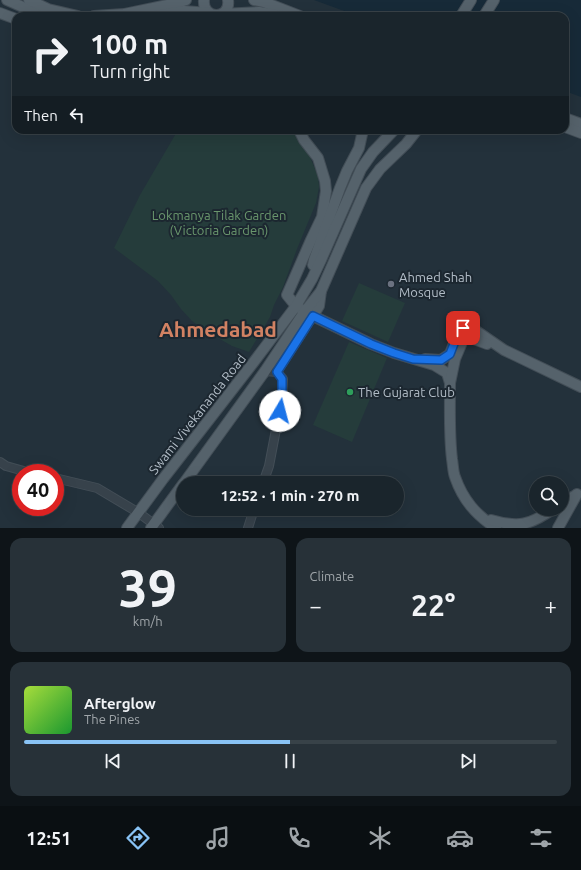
<!DOCTYPE html>
<meta charset="utf-8">
<style>
:root{--surface:#1a252c;--page:#273138;--text:#f1f3f6;--muted:#9fa5a9;--line:#384248;--accent:#89c3f5}
body{margin:0;font-family:Ubuntu,sans-serif;background:var(--page);color:var(--text);height:100vh;display:flex;flex-direction:column;font-size:15px;white-space:nowrap}
*{box-sizing:border-box;margin:0}
p{font-size:13px;color:var(--muted)}
.icon{flex:none;width:22px;height:22px;fill:none;stroke:currentColor;stroke-width:2;stroke-linecap:round;stroke-linejoin:round}
.map{position:relative;height:528px;overflow:hidden}
.drawer{display:flex;flex-direction:column;gap:10px;padding:10px;background:#0e1418;flex:1}
.drawer>*{flex:none}
.guide{position:absolute;left:12px;top:12px;width:557px;height:122px;border-radius:12px;box-shadow:0 4px 16px #0002,0 0 0 1px var(--line);background:#1a252c;color:var(--text);overflow:hidden}
.buttons{position:absolute;left:529px;top:476px;display:grid;gap:8px}
.buttons a{display:grid;place-items:center;width:40px;height:40px;border-radius:50%;background:var(--surface);box-shadow:0 4px 16px #0002,0 0 0 1px var(--line);font-size:20px}
.speed{position:absolute;left:12px;top:464px;display:flex;gap:8px;font-size:20px;font-weight:700;text-align:center}
.speed>*{display:grid;place-content:center;width:52px;height:52px;border-radius:50%;background:var(--surface);box-shadow:0 4px 16px #0002,0 0 0 1px var(--line);line-height:1}
.speed .limit{border:6px solid #d22;background:#fff;color:#111}
.pin{position:absolute;display:grid;place-items:center;width:34px;height:34px;color:#fff;margin:-17px;border-radius:8px;box-shadow:0 2px 6px #0006}
.me{position:absolute;width:44px;margin:-22px;rotate:8deg;stroke-linejoin:round;filter:drop-shadow(0 0 3px #0008)}
.turn{display:flex;align-items:center;gap:14px;height:84px;padding:0 12px;font-size:18px}
.turn .icon{width:52px;height:52px;stroke-width:2.5}
.turn b{display:block;font-size:28px;line-height:34px}
.then{display:flex;align-items:center;height:38px;padding:0 12px;background:#0003;gap:8px;font-size:15px}
.big{font-size:30px;font-weight:700;line-height:1.1}
.drawer .card{flex:1;display:flex;flex-direction:column;justify-content:center;gap:6px;min-width:0;padding:0 14px;border-radius:12px;background:var(--page)}
.drawer .dial{align-items:center;gap:0}
.dial b{font-size:52px;line-height:1}
.song{display:flex;align-items:center;gap:12px}
.cover{width:48px;height:48px;border-radius:6px;background:linear-gradient(135deg,hsl(80 70% 55%),hsl(130 70% 35%))}
.played{height:4px;border-radius:2px;background:linear-gradient(90deg,var(--accent) 50%,var(--line) 50%)}
.keys{display:flex;justify-content:space-around;direction:ltr}
.heat{display:flex;justify-content:space-between;align-items:center;font-size:22px;direction:ltr}
.drawer .tiles{flex:1;display:grid;gap:10px;grid-template-columns:1fr 1fr}
.card:last-child{grid-column:span 2}
.trip{position:absolute;left:176px;top:476px;width:228px;height:40px;border-radius:20px;background:var(--surface);box-shadow:0 4px 16px #0002,0 0 0 1px var(--line);font-weight:700;line-height:40px;text-align:center}
.dock{display:flex;height:64px;justify-content:space-around;align-items:center;background:#0a0f12;color:var(--muted)}
.dock .icon{width:28px;height:28px}
.dock .current{color:var(--accent)}
.dock b{font-size:18px;color:var(--text)}
.map>svg:first-child{display:block}
</style>
<div class="map">
<svg width="581" height="528" viewBox="0 0 581 528">
<rect width="100%" height="100%" fill="#23313b"/>
<g fill="#253c3b">
<polygon points="178,130 292,130 310,157 318,176 319,187 316,203 297,249 283,287 274,305 270,317 249,352 232,346 206,331 192,321 181,309 171,295 158,281 114,248 140,195"/>
<polygon points="359,283 405,303 388,342 342,321"/>
<polygon points="349,342 387,358 352,442 313,425"/>
</g>
<polygon fill="#172a38" points="314,0 581,0 581,97 565,91 565,16 358,16"/>
<g fill="none" stroke-linecap="round" stroke-linejoin="round">
<defs>
<g id="minor">
<polyline points="277,372 313,316"/>
<polyline points="0,462 6,466 31,473"/>
<polyline points="55,478 97,488 139,513 159,528"/>
<polyline points="263,483 269,466 282,398 283,379 277,372 265,371"/>
<polyline points="248,528 254,509"/>
</g>
<g id="major">
<polyline points="7,0 43,16"/>
<polyline points="29,0 48,9 78,16"/>
<path d="M204 0C202 20 231 20 228 0"/>
<polyline points="254,0 264,2 300,16"/>
<polyline points="0,13 16,19"/>
<polyline points="222,14 259,12 282,16"/>
<polyline points="94,16 124,14 177,3 186,0"/>
<polyline points="155,16 184,11 209,13"/>
<polyline points="461,16 471,0"/>
<polyline points="484,16 494,0"/>
<polyline points="565,118 581,124"/>
<polyline points="565,127 581,133"/>
<path d="M299 130 304 140 318 158 325 181 326 191 322 217 311 240 287 295 296 306 313 316 371 344 394 353 434 365 447 373 450 383C450 408 449 434 452 459 453 465 453 472 455 477 463 500 476 515 496 528"/>
<polyline points="313,265 314,260 340,188 347,171 359,148 363,130"/>
<polyline points="313,316 319,306 321,291"/>
<polyline points="425,359 441,360 450,354 455,341 463,328 472,328 504,350 581,387"/>
<polyline points="450,383 455,359 463,340 471,338 487,344"/>
<polyline points="184,483 265,371 305,311 321,291 366,188 380,169 406,144 417,130"/>
<polyline points="562,503 576,495"/>
<path d="M491 520C519 528 530 525 553 509"/>
<polyline points="127,528 163,479 253,363 296,306 312,279 321,260 361,169 373,152 394,130"/>
<polyline points="151,528 183,484"/>
<polyline points="558,528 577,494"/>
</g>
</defs>
<use href="#minor" stroke="#434e57" stroke-width="10"/>
<use href="#major" stroke="#434e57" stroke-width="12"/>
<use href="#minor" stroke="#37424b" stroke-width="8"/>
<use href="#major" stroke="#55626b" stroke-width="10"/>
</g>
<g fill="none" stroke-linecap="round" stroke-linejoin="round">
<defs>
<polyline id="route" points="280,411 282,398 282,379 277,372 313,316 371,344 394,353 413,359 441,360 450,354 455,341 463,328"/>
</defs>
<use href="#route" stroke="#114b97" stroke-width="10"/>
<use href="#route" stroke="#1a73e8" stroke-width="7"/>
</g>
<circle fill="#6b7280" stroke="#1c2730" stroke-width="1.5" cx="391" cy="284" r="4"/>
<circle fill="#2e9e5b" stroke="#1c2730" stroke-width="1.5" cx="350" cy="392" r="4"/>
<g text-anchor="middle" stroke-width="4" stroke-linejoin="round" paint-order="stroke">
<g font-size="13" fill="#6a976d" stroke="#1c2730">
<text x="219" y="220">Lokmanya Tilak Garden<tspan x="219" dy="15">(Victoria Garden)</tspan></text>
</g>
<g font-size="13" fill="#b2bdc7" stroke="#1c2730" text-anchor="start">
<text x="399" y="282">Ahmed Shah<tspan x="399" dy="15">Mosque</tspan></text>
<text x="358" y="397">The Gujarat Club</text>
</g>
<g font-size="13" fill="#b2bdc7" stroke="#1c2730">
<text transform="translate(197 414) rotate(-52)" y="5">Swami Vivekananda Road</text>
</g>
<g font-size="21" font-weight="bold" fill="#d28263" stroke="#1c2730">
<text x="218" y="337">Ahmedabad</text>
</g>
</g>
</svg>
<div class="buttons">
<a><svg class="icon" aria-label="search" viewBox="0 0 24 24"><circle cx="10" cy="10" r="6"/><path d="M15 15l6 6"/></svg></a>
</div>
<div class="speed"><div class="limit">40</div></div>
<div class="pin" style="left:463px;top:328px;background:#d93025"><svg class="icon" aria-label="arrive" viewBox="0 0 24 24"><path d="M6 21V4h12l-3 4 3 4H6"/></svg></div>
<svg class="me" style="left:280px;top:411px" viewBox="-20 -20 40 40"><circle r="19" fill="#fff"/><path d="M0-13L10 11 0 6-10 11z" fill="#1a73e8"/></svg>
<div class="trip">12:52 · 1 min · 270 m</div>
<div class="guide">
<div class="turn"><svg class="icon" aria-label="right" viewBox="0 0 24 24"><path d="M7 20v-9h11M14 6l5 5-5 5"/></svg><div><b>100 m</b>Turn right</div></div>
<div class="then">Then<svg class="icon" aria-label="left" viewBox="0 0 24 24"><path d="M17 20v-9H6M10 6l-5 5 5 5"/></svg></div>
</div>
</div>
<section class="drawer">
<div class="tiles">
<div class="card dial"><b>39</b><p>km/h</p></div>
<div class="card"><p>Climate</p>
<div class="heat"><a>−</a><b class="big">22°</b><a>+</a></div>
</div>
<div class="card">
<div class="song"><i class="cover"></i><div><b>Afterglow</b><p>The Pines</p></div></div>
<div class="played"></div>
<div class="keys"><svg class="icon" aria-label="previous" viewBox="0 0 24 24"><path d="M18 5L8 12l10 7zM5 5v14"/></svg><svg class="icon" aria-label="pause" viewBox="0 0 24 24"><path d="M8 5v14M16 5v14"/></svg><svg class="icon" aria-label="next" viewBox="0 0 24 24"><path d="M6 5l10 7-10 7zM19 5v14"/></svg></div>
</div>
</div>
</section>
<nav class="dock">
<b>12:51</b>
<svg class="icon current" aria-label="directions" viewBox="0 0 24 24"><path d="M12 3l9 9-9 9-9-9zM9 14v-3h6M13 9l2 2-2 2"/></svg>
<svg class="icon" aria-label="music" viewBox="0 0 24 24"><path d="M9 18V5l10-2v13"/><circle cx="6" cy="18" r="3"/><circle cx="16" cy="16" r="3"/></svg>
<svg class="icon" aria-label="phone" viewBox="0 0 24 24"><path d="M5 4h4l2 5-3 2q2 4 5 5l2-3 5 2v4C11 20 4 13 5 4z"/></svg>
<svg class="icon" aria-label="climate" viewBox="0 0 24 24"><path d="M12 3v18M4 7l16 10M4 17L20 7"/></svg>
<svg class="icon" aria-label="car" viewBox="0 0 24 24"><path d="M5 17H2v-5l4-1 3-4h7l3 4 3 1v5h-3M9 17h6M6 11h13"/><circle cx="7" cy="17" r="2"/><circle cx="17" cy="17" r="2"/></svg>
<svg class="icon" aria-label="filters" viewBox="0 0 24 24"><path d="M4 7h16M4 17h16"/><circle cx="9" cy="7" r="2"/><circle cx="15" cy="17" r="2"/></svg>
</nav>
